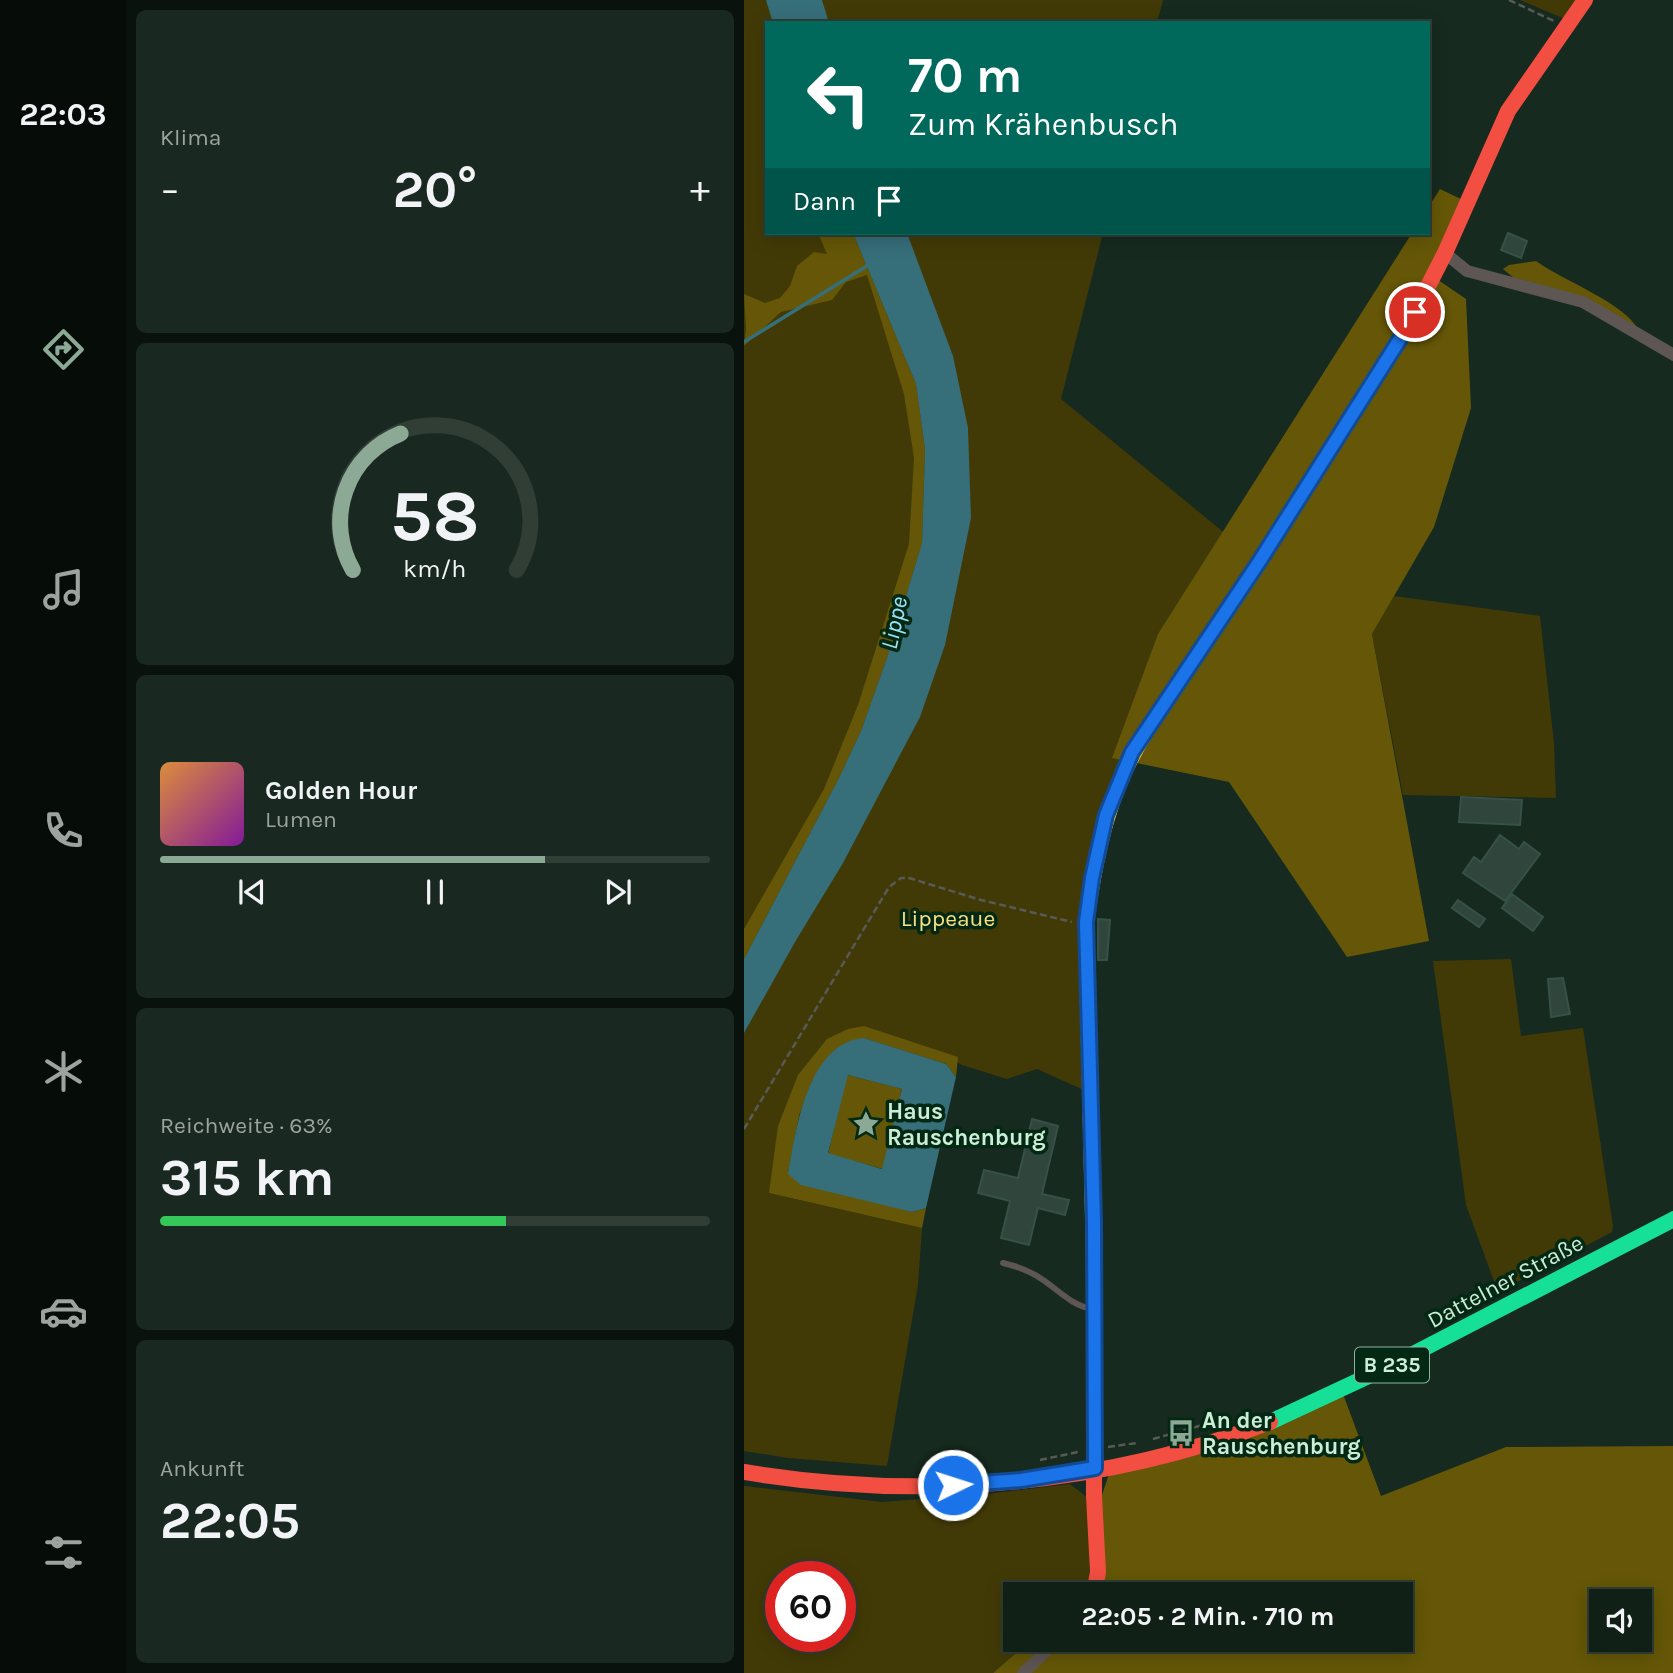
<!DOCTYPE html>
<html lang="de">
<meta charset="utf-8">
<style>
:root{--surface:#102017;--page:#192820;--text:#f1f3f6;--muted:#9ca3a1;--line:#303e36;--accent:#8ca996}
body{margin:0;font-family:Karla,sans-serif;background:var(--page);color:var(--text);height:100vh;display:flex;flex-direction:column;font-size:26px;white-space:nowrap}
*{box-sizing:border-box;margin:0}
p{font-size:23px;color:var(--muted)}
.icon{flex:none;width:38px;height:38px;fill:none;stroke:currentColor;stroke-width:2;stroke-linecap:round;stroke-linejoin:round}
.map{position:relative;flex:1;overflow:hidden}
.panel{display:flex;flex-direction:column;gap:10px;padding:10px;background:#09120d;width:618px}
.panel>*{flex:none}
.top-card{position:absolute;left:21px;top:21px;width:665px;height:214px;border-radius:0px;box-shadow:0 4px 18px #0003,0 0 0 2px var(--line);background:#00695c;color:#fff;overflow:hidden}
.controls{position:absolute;left:845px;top:1589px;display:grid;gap:14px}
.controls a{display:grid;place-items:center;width:63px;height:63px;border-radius:0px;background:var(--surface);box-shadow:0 4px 18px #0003,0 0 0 2px var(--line);font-size:35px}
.speed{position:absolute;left:21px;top:1561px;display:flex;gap:14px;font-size:35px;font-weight:700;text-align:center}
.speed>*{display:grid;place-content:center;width:91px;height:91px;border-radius:50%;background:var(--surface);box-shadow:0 4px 18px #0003,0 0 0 2px var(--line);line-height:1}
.speed .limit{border:10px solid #d22;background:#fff;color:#111}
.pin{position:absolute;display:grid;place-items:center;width:60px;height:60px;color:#fff;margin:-30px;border:4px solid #fff;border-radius:50%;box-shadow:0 2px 7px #0007}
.me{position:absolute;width:77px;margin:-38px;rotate:86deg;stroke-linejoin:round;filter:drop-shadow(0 0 5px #0008)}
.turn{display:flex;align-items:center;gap:24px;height:147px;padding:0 28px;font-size:32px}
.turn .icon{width:91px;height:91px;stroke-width:2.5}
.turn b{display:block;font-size:49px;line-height:60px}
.then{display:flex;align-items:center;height:66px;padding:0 28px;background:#0003;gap:14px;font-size:26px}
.big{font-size:52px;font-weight:700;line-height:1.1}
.panel .widget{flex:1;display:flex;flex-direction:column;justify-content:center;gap:10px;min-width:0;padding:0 24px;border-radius:10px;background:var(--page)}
.panel .dial{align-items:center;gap:0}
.dial svg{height:182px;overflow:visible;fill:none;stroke:var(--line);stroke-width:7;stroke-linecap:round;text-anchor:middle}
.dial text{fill:var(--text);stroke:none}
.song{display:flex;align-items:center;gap:21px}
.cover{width:84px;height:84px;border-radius:10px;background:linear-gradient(135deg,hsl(30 70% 55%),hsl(290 70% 35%))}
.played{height:7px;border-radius:4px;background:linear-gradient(90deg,var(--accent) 70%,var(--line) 70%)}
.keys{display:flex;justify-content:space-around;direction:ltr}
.heat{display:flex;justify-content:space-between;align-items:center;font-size:38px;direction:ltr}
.charge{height:10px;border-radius:5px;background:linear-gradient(90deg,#34c759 63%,var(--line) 0)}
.trip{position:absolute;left:259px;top:1582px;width:410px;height:70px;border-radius:0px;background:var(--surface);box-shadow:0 4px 18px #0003,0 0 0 2px var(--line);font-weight:700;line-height:70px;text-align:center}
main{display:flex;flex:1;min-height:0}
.tabs{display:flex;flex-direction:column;width:126px;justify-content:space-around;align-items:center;background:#060d09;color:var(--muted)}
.tabs .icon{width:49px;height:49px}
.tabs .on{color:var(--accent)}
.tabs b{font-size:32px;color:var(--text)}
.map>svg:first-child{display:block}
</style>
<main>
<nav class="tabs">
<b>22:03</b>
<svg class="icon on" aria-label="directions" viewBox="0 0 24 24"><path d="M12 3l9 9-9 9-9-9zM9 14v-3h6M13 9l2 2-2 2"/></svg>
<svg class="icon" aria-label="music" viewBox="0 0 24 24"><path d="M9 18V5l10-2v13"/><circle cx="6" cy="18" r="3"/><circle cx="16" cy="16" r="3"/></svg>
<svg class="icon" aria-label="phone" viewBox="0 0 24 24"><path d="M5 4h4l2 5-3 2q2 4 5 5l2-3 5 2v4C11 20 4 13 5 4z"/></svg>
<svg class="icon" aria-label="climate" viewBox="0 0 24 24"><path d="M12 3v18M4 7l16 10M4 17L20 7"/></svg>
<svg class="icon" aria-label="car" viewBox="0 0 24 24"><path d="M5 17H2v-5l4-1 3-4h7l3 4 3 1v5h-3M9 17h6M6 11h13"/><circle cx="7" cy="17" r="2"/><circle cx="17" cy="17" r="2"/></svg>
<svg class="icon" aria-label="filters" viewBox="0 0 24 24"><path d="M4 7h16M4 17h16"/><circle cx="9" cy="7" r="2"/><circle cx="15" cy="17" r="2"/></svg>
</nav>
<section class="panel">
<div class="widget"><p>Klima</p>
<div class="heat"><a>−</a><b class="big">20°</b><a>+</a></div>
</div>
<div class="widget dial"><svg viewBox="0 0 100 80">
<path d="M14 69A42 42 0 1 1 86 69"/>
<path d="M14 69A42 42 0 0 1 35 9" stroke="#8ca996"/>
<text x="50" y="56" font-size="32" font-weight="700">58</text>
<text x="50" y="72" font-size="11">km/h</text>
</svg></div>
<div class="widget">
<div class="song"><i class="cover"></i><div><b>Golden Hour</b><p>Lumen</p></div></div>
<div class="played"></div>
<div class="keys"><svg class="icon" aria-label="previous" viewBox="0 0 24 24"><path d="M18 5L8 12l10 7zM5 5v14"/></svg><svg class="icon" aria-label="pause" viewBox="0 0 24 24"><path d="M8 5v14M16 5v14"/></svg><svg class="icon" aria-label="next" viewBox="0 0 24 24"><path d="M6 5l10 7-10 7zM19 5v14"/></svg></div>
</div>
<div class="widget"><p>Reichweite · 63%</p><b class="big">315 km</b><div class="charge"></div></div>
<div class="widget"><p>Ankunft</p><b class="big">22:05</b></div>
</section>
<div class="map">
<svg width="930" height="1673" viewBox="0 0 930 1673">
<rect width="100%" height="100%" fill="#162a1f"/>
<g fill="#423a06" fill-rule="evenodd">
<polygon points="0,0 419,0 413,23 23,23 23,233 359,233 317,399 483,535 381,760 353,844 342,1091 293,1069 263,1079 218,1065 198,1054 25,1193 178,1228 174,1285 143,1466 44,1458 0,1451"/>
<polygon points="776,0 834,0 821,19"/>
<polygon points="650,596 796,616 810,743 812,798 659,795 628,634"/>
<polygon points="767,959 777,1036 839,1028 869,1226 868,1232 754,1292 722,1205 689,961"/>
<path d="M326 1484 344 1498 346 1587 337 1594H271V1640H287L249 1673H0V1486L138 1502 242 1494ZM37 1577H96V1636H37Z"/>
</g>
<g fill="#655707" fill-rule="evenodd">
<polygon points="696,189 721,201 687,275 722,299 727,408 690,527 628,634 685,941 603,957 485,782 368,758 414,634 668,233 684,233 684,208"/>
<polygon points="74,233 109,233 172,384 181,449 178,543 143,658 117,731 95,778 0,959 0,929 80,789 114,705 165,544 170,458 160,394 123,275 102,282 88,300 37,312 0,346 2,329 0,294 21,303 36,298 46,286 53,266 70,252 83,254"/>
<path d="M792 261C817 280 882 303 895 331L775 282 759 269 765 265Z"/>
<polygon points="120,1026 214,1057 212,1077 202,1064 120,1038 69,1079 55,1115 44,1173 168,1212 182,1208 178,1228 25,1193 34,1126 54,1075 83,1039 104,1029"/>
<polygon points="103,1075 158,1089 139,1169 84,1154"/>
<path d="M599 1394 637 1496 762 1447 929 1446V1673H249L287 1640H656V1594H337L346 1587 357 1498 365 1474ZM858 1601H896V1640H858Z"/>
</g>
<g fill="#366e7a" fill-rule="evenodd">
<polygon points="22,0 78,0 85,23 29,23"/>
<polygon points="109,233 163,233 209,356 224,428 227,518 201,645 176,717 99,863 51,942 0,1033 0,959 95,778 117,731 143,658 178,543 181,449 172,384"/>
<path d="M120 1038 202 1064 212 1077 182 1208 168 1212 57 1185 44 1174C52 1130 63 1043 120 1038ZM104 1075 158 1089 138 1169 84 1153Z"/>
</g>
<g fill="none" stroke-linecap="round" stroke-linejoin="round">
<polyline stroke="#366e7a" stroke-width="3.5" points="0,342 126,264"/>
</g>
<g fill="#30463d" stroke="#355148" stroke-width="2">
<polygon points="764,233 783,241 777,258 757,250"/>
<polygon points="717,797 778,800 776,825 715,822"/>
<polygon points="756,835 775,849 780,842 796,854 761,901 719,873 730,857 737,862"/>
<polygon points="768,894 799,917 789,931 758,908"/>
<polygon points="714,900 741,919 735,927 708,908"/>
<polygon points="354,919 366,920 363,960 354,960"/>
<polygon points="819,978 826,1014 807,1017 804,979"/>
<polygon points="288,1119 314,1126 298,1194 325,1200 321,1215 294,1208 285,1245 257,1238 266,1201 234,1193 240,1170 274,1178"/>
</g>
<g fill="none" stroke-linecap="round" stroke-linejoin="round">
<g stroke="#585a55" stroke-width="2.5" stroke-dasharray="7 3.5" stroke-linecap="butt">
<polyline points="765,0 810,21"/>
<polyline points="0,1129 145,887 157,878 165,878 237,900 328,922"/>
<polyline points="409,1439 480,1419"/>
<polyline points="364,1447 393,1443"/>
<polyline points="296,1460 334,1452"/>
</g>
<path stroke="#5d5652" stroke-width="6" d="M259 1263C272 1266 284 1270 296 1278 314 1289 327 1306 349 1309"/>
<g stroke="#5d5652" stroke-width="12">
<polyline points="701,253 723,271 839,302 930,355"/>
<polyline points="279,1673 314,1640"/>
</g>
<g stroke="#16e098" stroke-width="16">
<polyline points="406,726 515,563 642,361"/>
<polyline points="526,1422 646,1366 930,1219"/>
</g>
<path stroke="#ffcf43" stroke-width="16" d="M350 1258 342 922C352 851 365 786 406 726"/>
<g stroke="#f24e42" stroke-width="16">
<polyline points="642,361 661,331 701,253 764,111 841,0"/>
<polyline points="350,1258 350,1496 354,1572 350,1594"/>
<path d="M0 1472C174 1501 361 1486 526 1422"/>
</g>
</g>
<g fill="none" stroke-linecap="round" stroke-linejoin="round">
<defs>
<polyline id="route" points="209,1485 277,1480 351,1468 350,1222 342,922 348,878 362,815 388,752 515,562 661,331 671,312"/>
</defs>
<use href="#route" stroke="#114b97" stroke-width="18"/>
<use href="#route" stroke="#1a73e8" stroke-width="12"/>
</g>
<defs>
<symbol id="sight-bare" viewBox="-9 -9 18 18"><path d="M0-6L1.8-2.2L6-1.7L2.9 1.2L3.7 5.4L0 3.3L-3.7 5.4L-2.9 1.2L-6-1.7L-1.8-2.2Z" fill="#8ca996" stroke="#032814" stroke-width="2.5" paint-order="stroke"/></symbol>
<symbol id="bus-bare" viewBox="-9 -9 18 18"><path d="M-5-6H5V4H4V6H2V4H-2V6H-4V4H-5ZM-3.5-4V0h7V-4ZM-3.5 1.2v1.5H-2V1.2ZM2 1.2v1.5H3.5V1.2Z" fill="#8ca996" stroke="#032814" stroke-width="2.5" paint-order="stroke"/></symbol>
</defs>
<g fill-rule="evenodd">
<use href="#sight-bare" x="103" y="1105" width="38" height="38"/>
<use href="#bus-bare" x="418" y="1414" width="38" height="38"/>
</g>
<g text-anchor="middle" stroke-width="7" stroke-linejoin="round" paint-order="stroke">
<rect fill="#032814" stroke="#90b29c" stroke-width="2" x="611" y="1347.5" width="74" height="35" rx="5"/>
<g font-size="21" font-weight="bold" fill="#ccedd6">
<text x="648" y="1372">B 235</text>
</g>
<g font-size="23" fill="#f8e082" stroke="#032814">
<text x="204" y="926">Lippeaue</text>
</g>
<g font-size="23" font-weight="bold" fill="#ccedd6" stroke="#032814" text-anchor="start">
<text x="143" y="1119">Haus<tspan x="143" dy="26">Rauschenburg</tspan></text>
<text x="458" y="1428">An der<tspan x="458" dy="26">Rauschenburg</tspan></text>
</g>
<g font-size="23" fill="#ccedd6" stroke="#032814">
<text transform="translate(761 1281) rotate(-28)" y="8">Dattelner Straße</text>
</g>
<g font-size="24" font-style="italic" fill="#9ae4f7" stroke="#032814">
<text transform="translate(150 623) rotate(-78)" y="8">Lippe</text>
</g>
</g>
</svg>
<div class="controls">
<a><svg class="icon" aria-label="sound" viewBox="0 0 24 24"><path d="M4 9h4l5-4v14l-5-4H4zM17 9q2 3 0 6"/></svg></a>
</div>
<div class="speed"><div class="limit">60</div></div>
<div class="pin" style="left:671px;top:312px;background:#d93025"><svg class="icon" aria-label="arrive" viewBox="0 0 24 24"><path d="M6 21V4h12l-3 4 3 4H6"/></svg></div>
<svg class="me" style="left:209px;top:1485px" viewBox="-20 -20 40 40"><circle r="17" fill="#1a73e8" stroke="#fff" stroke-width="3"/><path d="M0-11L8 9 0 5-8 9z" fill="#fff"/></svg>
<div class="trip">22:05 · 2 Min. · 710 m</div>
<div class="top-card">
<div class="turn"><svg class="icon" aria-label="left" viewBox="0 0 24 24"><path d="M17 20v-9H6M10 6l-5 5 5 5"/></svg><div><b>70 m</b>Zum Krähenbusch</div></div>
<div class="then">Dann<svg class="icon" aria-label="arrive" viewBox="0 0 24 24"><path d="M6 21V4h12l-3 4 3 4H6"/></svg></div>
</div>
</div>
</main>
